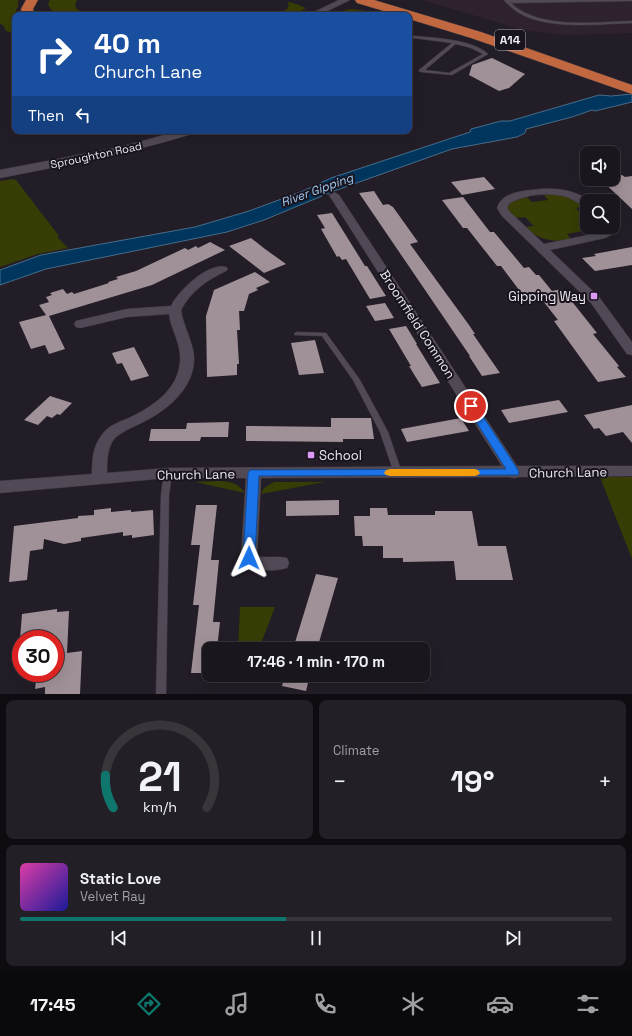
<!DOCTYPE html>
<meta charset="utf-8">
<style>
:root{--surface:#1a161d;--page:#231f26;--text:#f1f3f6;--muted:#9f9fa4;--line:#38353b;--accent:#0f766e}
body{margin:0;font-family:"Space Grotesk",sans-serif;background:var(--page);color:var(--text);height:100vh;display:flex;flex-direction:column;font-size:15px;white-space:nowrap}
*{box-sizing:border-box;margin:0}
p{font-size:13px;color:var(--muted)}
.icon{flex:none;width:22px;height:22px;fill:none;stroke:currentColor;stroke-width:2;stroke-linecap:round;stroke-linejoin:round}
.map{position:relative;height:694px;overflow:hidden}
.details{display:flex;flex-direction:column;gap:6px;padding:6px;background:#0e0c10;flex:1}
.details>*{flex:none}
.top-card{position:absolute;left:12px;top:12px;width:400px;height:122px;border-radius:8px;box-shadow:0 4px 16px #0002,0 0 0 1px var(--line);background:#1a4fa0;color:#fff;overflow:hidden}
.controls{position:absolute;left:580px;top:146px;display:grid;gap:8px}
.controls a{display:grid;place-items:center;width:40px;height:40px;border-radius:8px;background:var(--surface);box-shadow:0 4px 16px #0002,0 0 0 1px var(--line);font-size:20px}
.speed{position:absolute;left:12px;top:630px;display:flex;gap:8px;font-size:20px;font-weight:700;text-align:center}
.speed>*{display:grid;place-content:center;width:52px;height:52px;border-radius:50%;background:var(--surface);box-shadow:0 4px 16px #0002,0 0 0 1px var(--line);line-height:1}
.speed .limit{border:6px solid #d22;background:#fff;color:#111}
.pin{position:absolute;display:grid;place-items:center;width:34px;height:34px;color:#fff;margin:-17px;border:2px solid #fff;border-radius:50%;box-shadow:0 1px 4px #0007}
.me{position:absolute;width:44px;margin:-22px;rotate:1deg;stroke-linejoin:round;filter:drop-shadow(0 0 3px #0008)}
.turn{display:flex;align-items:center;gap:14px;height:84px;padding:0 16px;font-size:18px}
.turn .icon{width:52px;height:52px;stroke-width:2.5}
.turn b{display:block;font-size:28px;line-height:34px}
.then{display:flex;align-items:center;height:38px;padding:0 16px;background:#0003;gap:8px;font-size:15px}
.big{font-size:30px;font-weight:700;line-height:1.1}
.details .widget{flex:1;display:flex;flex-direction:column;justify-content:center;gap:6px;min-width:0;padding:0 14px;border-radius:8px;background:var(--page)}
.details .dial{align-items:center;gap:0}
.dial svg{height:104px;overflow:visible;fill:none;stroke:var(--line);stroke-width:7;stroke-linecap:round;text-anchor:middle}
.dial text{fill:var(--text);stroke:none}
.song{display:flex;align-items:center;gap:12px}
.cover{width:48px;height:48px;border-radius:6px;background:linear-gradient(135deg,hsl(320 70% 55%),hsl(240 70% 35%))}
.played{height:4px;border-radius:2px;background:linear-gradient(90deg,var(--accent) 45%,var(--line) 45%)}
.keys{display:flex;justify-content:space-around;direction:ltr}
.heat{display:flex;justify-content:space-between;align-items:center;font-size:22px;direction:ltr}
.details .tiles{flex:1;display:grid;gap:6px;grid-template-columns:1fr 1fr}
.widget:last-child{grid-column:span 2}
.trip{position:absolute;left:202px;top:642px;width:228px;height:40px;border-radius:8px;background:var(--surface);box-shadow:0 4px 16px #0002,0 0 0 1px var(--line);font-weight:700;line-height:40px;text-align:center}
.menu{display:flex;height:64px;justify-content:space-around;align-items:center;background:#0a090c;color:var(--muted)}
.menu .icon{width:28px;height:28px}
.menu .current{color:var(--accent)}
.menu b{font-size:18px;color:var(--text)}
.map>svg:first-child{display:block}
</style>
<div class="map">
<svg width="632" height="694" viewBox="0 0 632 694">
<rect width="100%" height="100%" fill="#231d27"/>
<polygon fill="#2f222f" points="422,0 632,0 632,33 564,35 527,31"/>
<g fill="#373d04">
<polygon points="0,0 18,0 18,7 16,10 18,15 15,15 15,36 13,33 6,31 3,25 0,24"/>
<polygon points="50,0 77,0 75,5 77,9 87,15 55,15 48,5"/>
<polygon points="289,2 299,5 306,8 295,15 276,15 276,14 287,9 289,5 287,3"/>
<polygon points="351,9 361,10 383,15 334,15 342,11"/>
<polygon points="13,179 16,180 59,236 57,237 68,248 38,254 0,267 0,181"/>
<path d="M550 194 565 195 583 205 585 206 576 208 585 217 587 216V227H604L601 233 588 236 583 231 567 234 571 239C553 243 539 240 525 227L534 226 525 217 516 218 509 212 507 207C512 200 520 199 527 197L532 202 548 200 544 195Z"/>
<polygon points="600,477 632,477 632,559"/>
<path d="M195 482C211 482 235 476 245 493Z"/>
<polygon points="274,482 325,482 261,494 264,488"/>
<polygon points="240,607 275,607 259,649 238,649"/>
</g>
<polygon fill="#00365d" stroke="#476c89" points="632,94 632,102 595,111 592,110 572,117 526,129 525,133 517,137 452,149 334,191 264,220 227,232 46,269 0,285 0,270 41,255 195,227 249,211 303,191 331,178 470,132 471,129 501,121 510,121 599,95 611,96"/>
<g fill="#a09198">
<polygon points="492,58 525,74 509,88 499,91 469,75 472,65"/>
<polygon points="622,175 625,177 632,176 632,209 600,179 613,179 613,176"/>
<polygon points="484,177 495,189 462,195 451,182"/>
<polygon points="374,191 383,205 388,204 393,207 418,242 410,244 469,325 475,334 473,334 500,373 482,376 469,356 470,356 359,193"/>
<polygon points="463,197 490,232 494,232 524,268 529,267 536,275 539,275 552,291 562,289 597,333 593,334 619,366 617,367 626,377 598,382 554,321 558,320 536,292 522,294 501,266 497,266 467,228 463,228 442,200"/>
<polygon points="332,213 365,266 367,266 386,296 370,299 346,259 342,260 339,256 337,257 321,229 325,228 317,215"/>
<polygon points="251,238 265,249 286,264 264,273 229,246"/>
<polygon points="210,242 225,250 152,285 49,316 65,349 49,354 45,345 31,349 19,322 46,315 39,305 49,302 46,297 52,295 50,293 63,289 67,294 72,292 74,294 109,283 108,282 118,279 116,277 136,271 185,248 188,250 196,246 198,248"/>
<polygon points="632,247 632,265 595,271 582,258 596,256 594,254"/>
<polygon points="255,272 270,282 256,288 258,290 249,294 244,311 239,311 240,330 237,330 239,364 237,364 237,375 207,377 206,316 214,290"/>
<polygon points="385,303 394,318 375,321 366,306"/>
<polygon points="406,326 417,344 416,344 440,383 422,387 415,376 409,366 411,366 389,329"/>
<polygon points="315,340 324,373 299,375 291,343"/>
<polygon points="134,347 149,376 131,381 122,363 117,364 112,353"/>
<polygon points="50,396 72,403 60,415 57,414 52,418 47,416 38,425 24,420"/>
<polygon points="559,400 568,412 509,423 501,410"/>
<polygon points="632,405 632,443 623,432 606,436 599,428 594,429 584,415"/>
<polygon points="331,418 371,418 374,439 343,439 343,442 246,441 246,426 331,427"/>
<polygon points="461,418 469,431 407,442 401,429"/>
<polygon points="229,422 228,437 201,437 200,441 149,441 151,429 186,429 187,423"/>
<polygon points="339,500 339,515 286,516 286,501"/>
<polygon points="196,505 217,505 211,560 219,560 213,622 220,622 217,649 209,649 209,673 191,673 199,605 193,605 200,545 191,545"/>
<polygon points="111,508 111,512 131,510 131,512 153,510 154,535 132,538 132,535 123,536 123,532 81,538 81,541 64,544 44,539 43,549 30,551 27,580 9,582 14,526 78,518 78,516 94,515 94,510"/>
<polygon points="370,508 387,508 388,515 435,515 435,511 472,511 478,546 506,546 513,580 456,580 454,561 403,562 403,558 383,558 383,546 363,546 362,536 355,536 354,516 370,516"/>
<polygon points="316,574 338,578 317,649 293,649"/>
<polygon points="57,609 57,612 69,611 67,653 82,651 80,694 45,694 45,687 35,689 37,673 55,673 55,639 20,639 22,614"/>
<polygon points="285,675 310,675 306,691 282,686"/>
</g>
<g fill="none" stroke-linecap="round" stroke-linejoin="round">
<defs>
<g id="service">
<path d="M504 0H632V1L511 3C539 30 596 22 632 21V23C598 24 536 32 510 6 508 4 506 3 504 0Z"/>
<path d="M413 36C434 38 472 39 488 54L452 75 421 72 419 71V70L452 43 414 38 409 41V38ZM456 44 471 48 483 54 449 73 425 70Z"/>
<polygon points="297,332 326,333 360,380 388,432 402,473 401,475 395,475 394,473 380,432 353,380 322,336 295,335 294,334 295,333"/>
<polygon points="168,470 171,471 172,473 169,495 166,694 156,694 161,495 164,473 165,471"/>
</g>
<g id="minor">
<path d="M540 189C558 188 575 190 590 201H587V207C580 205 575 200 567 197 551 192 523 194 509 204L507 208 510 212 544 244 598 233 602 231 604 227H613V225L614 227 611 235 605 238 550 250 599 297 632 342V355L627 354 591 303 502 216 497 208C502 191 525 191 540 189Z"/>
<path d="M334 192 339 195 517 466H632V476L519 477 514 478 509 477 261 478 257 555 260 557H281L287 558 289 563 287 568C273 572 248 572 241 558L246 478H168L0 493V481L92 474C92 460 93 447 101 436 107 426 119 422 129 418 152 407 178 390 180 362 182 345 171 330 169 314L127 317 80 328 76 327 74 324 76 321 127 309 171 306C178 291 208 262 226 267L228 269 226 271C207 280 191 291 181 310 183 326 193 341 194 357 195 386 170 408 147 420 136 426 124 430 115 438 107 447 107 461 107 473L168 468 502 466 329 195Z"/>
</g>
<g id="tertiary">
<polygon points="339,0 350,0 319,15 308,15"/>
<path d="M179 131H197L195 133C131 153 66 165 0 178V170L120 147Z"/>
</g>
<g id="trunk">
<polygon points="26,0 38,0 33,9 34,15 22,15 21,9"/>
<polygon points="355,0 374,0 481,32 632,85 632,94 471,38 409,19 409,15 397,15 357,3"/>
</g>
</defs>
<use href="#service" stroke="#3e3941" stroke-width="1"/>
<use href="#minor" stroke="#3e3941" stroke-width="1"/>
<use href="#tertiary" stroke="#3e3941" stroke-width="1"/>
<use href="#trunk" stroke="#3e3941" stroke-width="1"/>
<use href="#service" fill="#514a56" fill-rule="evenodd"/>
<use href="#minor" fill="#514a56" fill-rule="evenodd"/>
<use href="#tertiary" fill="#514a56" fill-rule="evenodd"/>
<use href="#trunk" fill="#c26840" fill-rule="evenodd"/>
</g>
<polygon fill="#1a73e8" stroke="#114b97" points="471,403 475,404 518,470 519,473 518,475 259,476 255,558 253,561 249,562 245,561 243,558 248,473 250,470 506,469 466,406"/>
<polygon fill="#f59e0b" points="390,469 475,469 478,470 480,473 478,475 475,476 390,476 386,475 384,473 386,470"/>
<g fill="#dc99f4" stroke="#19141e" stroke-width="1.5">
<rect x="590" y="292" width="8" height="8" rx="2"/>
<rect x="307" y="451" width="8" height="8" rx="2"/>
</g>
<g text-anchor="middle" stroke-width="4" stroke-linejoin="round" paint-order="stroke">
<g font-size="11" fill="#ede9f0" stroke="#19141e">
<text transform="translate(96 155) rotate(-12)" y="4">Sproughton Road</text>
</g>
<rect fill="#19141e" stroke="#ada9b1" stroke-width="1" x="495" y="30" width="30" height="20" rx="3"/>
<g font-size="12" font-weight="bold" fill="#ede9f0">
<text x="510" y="44">A14</text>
</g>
<g font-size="12" font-style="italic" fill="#a2ccf2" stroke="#19141e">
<text transform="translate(317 190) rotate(-20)" y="4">River Gipping</text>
</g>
<g font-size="13" fill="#ede9f0" stroke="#19141e" text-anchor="end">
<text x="586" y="301">Gipping Way</text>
<text x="319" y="460" text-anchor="start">School</text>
</g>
<g font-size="13" fill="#ede9f0" stroke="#19141e">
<text transform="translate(418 324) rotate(57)" y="5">Broomfield Common</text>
<text transform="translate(568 472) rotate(-1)" y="5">Church Lane</text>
<text transform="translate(196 474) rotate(-1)" y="5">Church Lane</text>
</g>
</g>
</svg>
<div class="controls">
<a><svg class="icon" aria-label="sound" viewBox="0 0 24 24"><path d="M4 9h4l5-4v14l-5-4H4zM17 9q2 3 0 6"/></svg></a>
<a><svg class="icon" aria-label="search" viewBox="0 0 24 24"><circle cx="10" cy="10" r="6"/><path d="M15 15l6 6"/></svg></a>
</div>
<div class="speed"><div class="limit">30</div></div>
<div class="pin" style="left:471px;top:406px;background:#d93025"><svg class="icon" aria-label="arrive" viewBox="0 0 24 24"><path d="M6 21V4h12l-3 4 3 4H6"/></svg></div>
<svg class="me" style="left:249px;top:558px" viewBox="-20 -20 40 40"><path d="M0-17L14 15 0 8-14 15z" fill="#1a73e8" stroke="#fff" stroke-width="4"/></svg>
<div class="trip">17:46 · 1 min · 170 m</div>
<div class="top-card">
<div class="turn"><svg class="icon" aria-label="right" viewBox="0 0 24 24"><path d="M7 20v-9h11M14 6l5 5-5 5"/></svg><div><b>40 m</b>Church Lane</div></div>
<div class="then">Then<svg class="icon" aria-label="left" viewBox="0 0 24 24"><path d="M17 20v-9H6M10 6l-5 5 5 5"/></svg></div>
</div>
</div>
<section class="details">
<div class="tiles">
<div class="widget dial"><svg viewBox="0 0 100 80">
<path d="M14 69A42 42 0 1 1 86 69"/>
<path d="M14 69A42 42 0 0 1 8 44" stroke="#0f766e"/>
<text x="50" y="56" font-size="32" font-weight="700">21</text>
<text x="50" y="72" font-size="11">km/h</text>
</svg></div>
<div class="widget"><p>Climate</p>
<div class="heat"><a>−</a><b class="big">19°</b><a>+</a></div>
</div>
<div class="widget">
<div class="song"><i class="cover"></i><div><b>Static Love</b><p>Velvet Ray</p></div></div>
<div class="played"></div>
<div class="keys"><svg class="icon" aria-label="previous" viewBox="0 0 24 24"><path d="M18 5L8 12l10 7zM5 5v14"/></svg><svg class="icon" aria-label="pause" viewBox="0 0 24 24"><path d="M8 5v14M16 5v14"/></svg><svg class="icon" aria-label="next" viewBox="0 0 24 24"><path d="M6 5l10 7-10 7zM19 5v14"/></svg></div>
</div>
</div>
</section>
<nav class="menu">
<b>17:45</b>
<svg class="icon current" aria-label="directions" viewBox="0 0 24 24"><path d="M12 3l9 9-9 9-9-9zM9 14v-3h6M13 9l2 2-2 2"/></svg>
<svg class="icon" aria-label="music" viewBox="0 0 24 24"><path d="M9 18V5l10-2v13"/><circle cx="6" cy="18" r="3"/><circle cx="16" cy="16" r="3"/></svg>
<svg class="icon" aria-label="phone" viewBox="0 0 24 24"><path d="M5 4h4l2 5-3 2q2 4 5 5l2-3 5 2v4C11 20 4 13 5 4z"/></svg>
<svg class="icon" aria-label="climate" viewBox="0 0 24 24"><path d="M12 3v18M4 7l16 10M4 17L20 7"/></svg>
<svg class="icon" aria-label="car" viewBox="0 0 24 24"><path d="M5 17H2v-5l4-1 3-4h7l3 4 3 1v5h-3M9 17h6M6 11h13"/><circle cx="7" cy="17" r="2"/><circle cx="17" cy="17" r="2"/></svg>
<svg class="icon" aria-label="filters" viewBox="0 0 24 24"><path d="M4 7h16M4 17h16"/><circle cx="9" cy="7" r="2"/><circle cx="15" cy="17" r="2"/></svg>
</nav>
